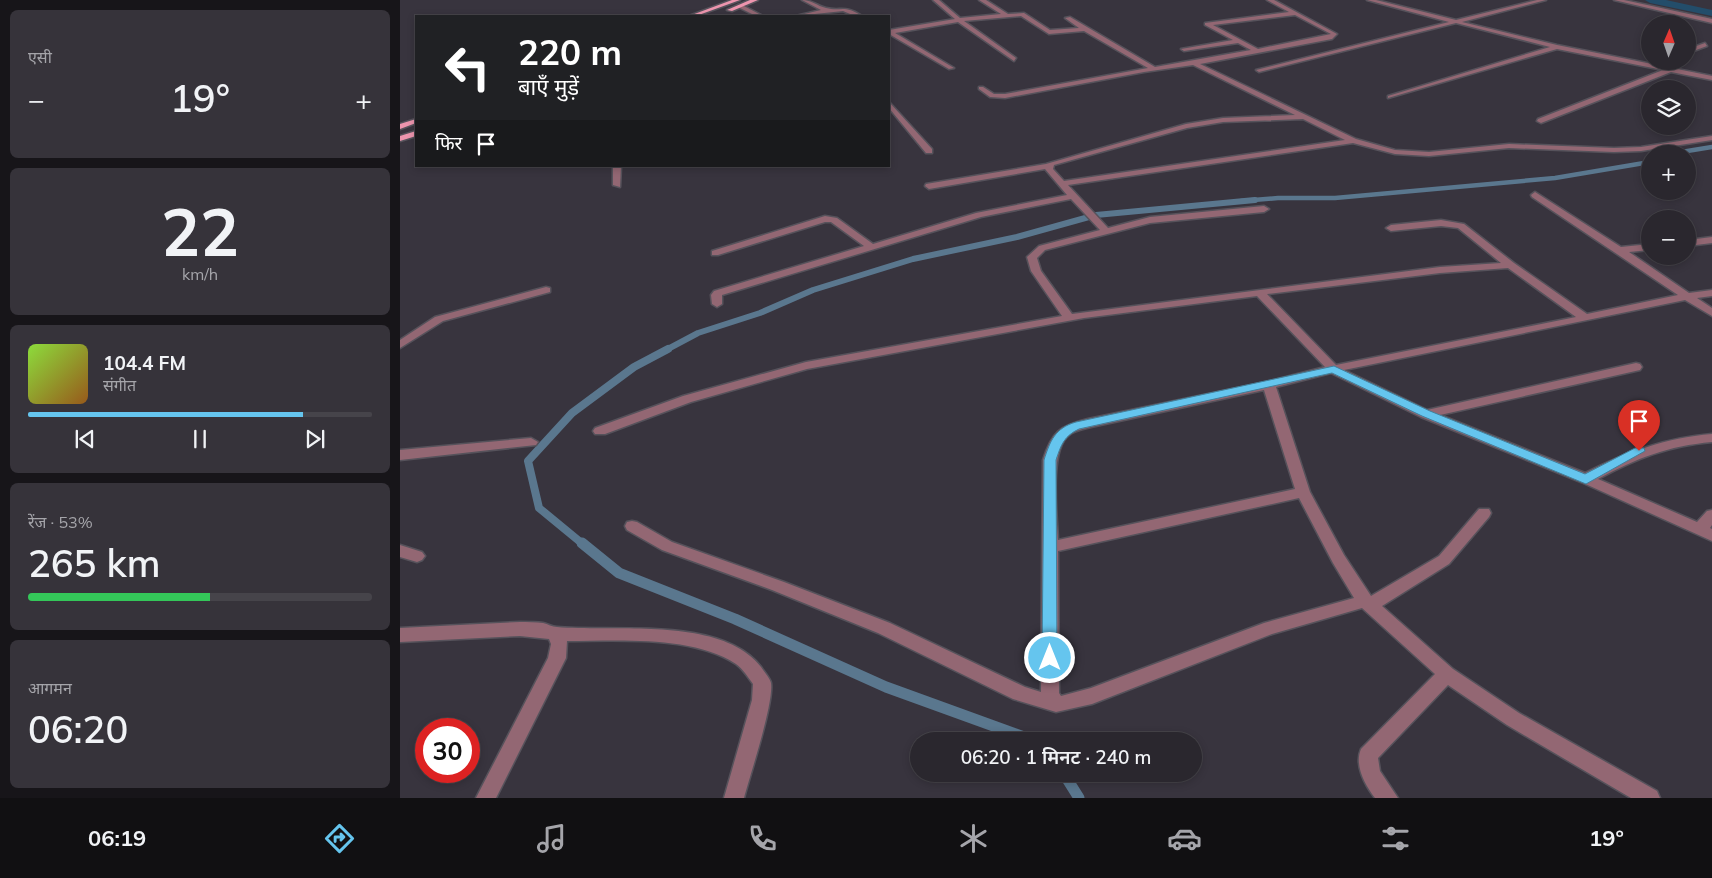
<!DOCTYPE html>
<html lang="hi">
<meta charset="utf-8">
<style>
:root{--surface:#2a272e;--page:#36333a;--text:#f1f3f6;--muted:#a5a5aa;--line:#46444a;--accent:#65c5ee}
body{margin:0;font-family:Mulish,"Noto Sans Devanagari",sans-serif;background:var(--page);color:var(--text);height:100vh;display:flex;flex-direction:column;font-size:19px;white-space:nowrap}
*{box-sizing:border-box;margin:0}
p{font-size:16px;color:var(--muted)}
.icon{flex:none;width:28px;height:28px;fill:none;stroke:currentColor;stroke-width:2;stroke-linecap:round;stroke-linejoin:round}
.map{position:relative;flex:1;overflow:hidden}
.details{display:flex;flex-direction:column;gap:10px;padding:10px;background:#171519;width:400px}
.details>*{flex:none}
.banner{position:absolute;left:15px;top:15px;width:475px;height:152px;border-radius:0px;box-shadow:0 2px 8px #0003,0 0 0 1px var(--line);background:#202124;color:#fff;overflow:hidden}
.needle{width:32px;rotate:2deg}
.controls{position:absolute;left:1241px;top:15px;display:grid;gap:10px}
.controls a{display:grid;place-items:center;width:55px;height:55px;border-radius:50%;background:var(--surface);box-shadow:0 2px 8px #0003,0 0 0 1px var(--line);font-size:25px}
.speed{position:absolute;left:15px;top:718px;display:flex;gap:10px;font-size:25px;font-weight:700;text-align:center}
.speed>*{display:grid;place-content:center;width:65px;height:65px;border-radius:50%;background:var(--surface);box-shadow:0 2px 8px #0003,0 0 0 1px var(--line);line-height:1}
.speed .limit{border:8px solid #d22;background:#fff;color:#111}
.pin{position:absolute;display:grid;place-items:center;width:42px;height:42px;color:#fff;margin:-51px -21px;border-radius:50% 50% 50% 0;rotate:-45deg;box-shadow:0 0 5px #0007}
.pin .icon{rotate:45deg}
.me{position:absolute;width:55px;margin:-28px;rotate:0deg;stroke-linejoin:round;filter:drop-shadow(0 0 4px #0008)}
.turn{display:flex;align-items:center;gap:18px;height:105px;padding:0 20px;font-size:22px}
.turn .icon{width:65px;height:65px;stroke-width:2.5}
.turn b{display:block;font-size:35px;line-height:42px}
.then{display:flex;align-items:center;height:48px;padding:0 20px;background:#0003;gap:10px;font-size:19px}
.big{font-size:38px;font-weight:600;line-height:1.1}
.details .tile{flex:1;display:flex;flex-direction:column;justify-content:center;gap:8px;min-width:0;padding:0 18px;border-radius:8px;background:var(--page)}
.details .dial{align-items:center;gap:0}
.dial b{font-size:65px;line-height:1}
.song{display:flex;align-items:center;gap:15px}
.cover{width:60px;height:60px;border-radius:8px;background:linear-gradient(135deg,hsl(90 70% 55%),hsl(30 70% 35%))}
.played{height:5px;border-radius:2px;background:linear-gradient(90deg,var(--accent) 80%,var(--line) 80%)}
.keys{display:flex;justify-content:space-around;direction:ltr}
.heat{display:flex;justify-content:space-between;align-items:center;font-size:28px;direction:ltr}
.charge{height:8px;border-radius:4px;background:linear-gradient(90deg,#34c759 53%,var(--line) 0)}
.trip{position:absolute;left:510px;top:732px;width:292px;height:50px;border-radius:25px;background:var(--surface);box-shadow:0 2px 8px #0003,0 0 0 1px var(--line);font-weight:600;line-height:50px;text-align:center}
.tabs{display:flex;height:80px;justify-content:space-around;align-items:center;background:#111012;color:var(--muted)}
.tabs .icon{width:35px;height:35px}
.tabs .active{color:var(--accent)}
.tabs b{font-size:22px;color:var(--text)}
main{display:flex;flex:1;min-height:0}
.map>svg:first-child{display:block}
</style>
<main>
<section class="details">
<div class="tile"><p>एसी</p>
<div class="heat"><a>−</a><b class="big">19°</b><a>+</a></div>
</div>
<div class="tile dial"><b>22</b><p>km/h</p></div>
<div class="tile">
<div class="song"><i class="cover"></i><div><b>104.4 FM</b><p>संगीत</p></div></div>
<div class="played"></div>
<div class="keys"><svg class="icon" aria-label="previous" viewBox="0 0 24 24"><path d="M18 5L8 12l10 7zM5 5v14"/></svg><svg class="icon" aria-label="pause" viewBox="0 0 24 24"><path d="M8 5v14M16 5v14"/></svg><svg class="icon" aria-label="next" viewBox="0 0 24 24"><path d="M6 5l10 7-10 7zM19 5v14"/></svg></div>
</div>
<div class="tile"><p>रेंज · 53%</p><b class="big">265 km</b><div class="charge"></div></div>
<div class="tile"><p>आगमन</p><b class="big">06:20</b></div>
</section>
<div class="map">
<svg width="1312" height="798" viewBox="0 0 1312 798">
<rect width="100%" height="100%" fill="#38343e"/>
<g fill="none" stroke-linecap="round" stroke-linejoin="round">
<g stroke="#5a778e" stroke-width="4.5">
<polyline points="1269,154 1312,147"/>
<polyline points="841,201 878,198 935,198 1155,178 1250,162"/>
</g>
<polyline stroke="#5a778e" stroke-width="6" points="266,350 298,333 360,313 413,290 513,259 617,237 696,215 855,200"/>
<polyline stroke="#5a778e" stroke-width="8" points="184,545 139,508 128,461 172,413 234,367 268,349"/>
<g stroke="#5a778e" stroke-width="11">
<polyline points="182,543 219,573 335,619 486,687 635,741"/>
<polyline points="664,774 679,798"/>
</g>
<polygon fill="#234d6a" fill-rule="evenodd" points="1245,0 1266,0 1312,10 1312,16 1250,3"/>
<defs>
<g id="minor">
<path d="M402 0C412 0 417 6 426 8 441 12 444 4 462 16H455L443 11 396 16 421 10Z"/>
<path d="M533 0H539L560 18 601 14 579 0H586L608 14 624 13 650 30 679 28 665 18 670 17 755 67 851 50 838 43 784 51 781 49 833 40 805 25V23L889 12 867 0H874L937 34 932 39 800 64 956 139 995 150 1029 152 1109 144 1214 148 1241 147 1312 136V140L1241 151 1214 152 1109 148 1029 156 995 154 953 143 668 185 708 228 750 217 864 206 869 209 864 212 750 223 645 250 637 258 641 271 672 314 1040 267 1101 263 1058 228 1041 226 991 231 986 228 991 225 1041 220 1064 224 1114 263 1187 314 1278 295 1132 197 1131 195 1135 192 1221 247 1250 244V250L1229 252 1289 293 1312 290V296L1297 298 1312 308V316L1285 300 944 370 1027 410 1236 363 1240 364 1242 367 1240 370 1040 415 1185 473C1227 452 1265 438 1312 434V442C1268 446 1237 458 1198 479L1297 522 1307 511 1312 510V525L1310 528 1312 529V541L1181 482 1021 417 931 373 876 387 910 492 944 555 971 596 1039 556 1079 509H1089L1091 513 1089 517 1049 564 982 606 1053 669 1119 713 1257 791 1260 798H1231L1107 725 1048 685 978 758 980 771 998 798H975C965 785 954 765 961 749L1035 674 962 608 872 634 692 704 656 712 613 699 478 633 372 590 262 550 227 530 225 526 227 522 232 521 237 522 272 542 384 582 490 623 625 687 641 692 643 460C652 432 659 426 688 419L866 382 925 367 857 296 684 318 407 369 291 402 205 434H195L193 431 195 428 283 396 406 362 662 316 631 271 627 257 639 246 700 230 671 199 581 217 322 295V304L317 307 312 304 311 295 314 291 464 246 431 222H425L318 255H312V251L425 216 437 218 473 244 576 213 667 195 645 169 529 189 525 186 526 184 646 164 786 124 823 118 895 115 793 65 744 72 605 98 590 97 579 89V87H583L594 94H605L748 68 684 31 649 34 621 16 564 21 616 58 614 61 558 22 495 33 554 68 549 69 489 34V30L555 19ZM895 15 931 34 858 49 813 25ZM903 119 945 140 664 181 653 169 654 165 787 128 823 122ZM1108 268 1176 317 936 365 867 294 1040 273ZM864 390 895 489 658 540C657 516 649 449 669 435 675 430 684 429 691 427ZM899 498 933 563 954 598 864 623 691 688 661 696 659 693 658 551Z"/>
<polygon points="967,0 976,0 1056,20 1137,0 1146,0 1062,22 1157,45 1312,76 1312,80 1271,72 1141,123 1137,121 1138,119 1263,70 1157,49 988,98 988,96 1150,47 1056,23 859,72 856,70 1049,22"/>
<polygon points="1214,0 1224,0 1312,19 1312,23"/>
<polygon points="338,5 342,5 363,16 356,16 338,7"/>
<polygon points="1305,43 1307,46 1288,53 1288,49"/>
<polygon points="489,102 532,149 532,153 526,153 489,108"/>
<polygon points="213,166 221,166 220,187 213,185"/>
<polygon points="1312,237 1312,243 1288,246 1288,240"/>
<polygon points="146,287 150,288 150,292 43,321 0,348 0,340 35,317"/>
<polygon points="131,438 138,442 136,445 0,460 0,450"/>
<polygon points="0,545 22,552 25,556 22,560 17,562 0,557"/>
<path d="M120 622C127 622 136 622 143 623 148 624 152 627 157 627 214 632 322 616 361 667 364 672 370 678 371 683 374 703 350 775 344 798H324L352 700 353 684C348 677 343 669 336 664 292 635 217 641 167 641L166 658 96 798H76L148 658 151 644 149 639 120 636 0 642V628Z"/>
</g>
<g id="major">
<polygon points="332,0 340,0 296,16 289,16"/>
<polygon points="350,0 358,0 332,11 327,10"/>
<polygon points="16,119 16,123 0,129 0,124"/>
<polygon points="16,131 16,136 0,141 0,136"/>
</g>
</defs>
<use href="#minor" stroke="#56525b" stroke-width="3"/>
<use href="#major" stroke="#56525b" stroke-width="3"/>
<use href="#minor" fill="#936773" fill-rule="evenodd"/>
<use href="#major" fill="#ed95ae" fill-rule="evenodd"/>
</g>
<path fill="#65c5ee" stroke="#42809b" d="M934 366 1030 411 1185 474 1235 448H1244L1245 451 1186 484 1022 416 932 373 679 429C664 436 661 445 656 460L657 658 655 662 650 664 644 662 642 658 644 460C650 441 655 428 676 422Z"/>
</svg>
<div class="controls">
<a><svg class="needle" viewBox="-14 -14 28 28"><path d="M0-13l5 13h-10z" fill="#e53935"/><path d="M0 13l5-13h-10z" fill="#a5a5aa"/></svg></a>
<a><svg class="icon" aria-label="layers" viewBox="0 0 24 24"><path d="M12 4l9 5-9 5-9-5zM3 14l9 5 9-5"/></svg></a>
<a>+</a>
<a>−</a>
</div>
<div class="speed"><div class="limit">30</div></div>
<div class="pin" style="left:1239px;top:451px;background:#d93025"><svg class="icon" aria-label="arrive" viewBox="0 0 24 24"><path d="M6 21V4h12l-3 4 3 4H6"/></svg></div>
<svg class="me" style="left:650px;top:658px" viewBox="-20 -20 40 40"><circle r="17" fill="#65c5ee" stroke="#fff" stroke-width="3"/><path d="M0-11L8 9 0 5-8 9z" fill="#fff"/></svg>
<div class="trip">06:20 · 1 मिनट · 240 m</div>
<div class="banner">
<div class="turn"><svg class="icon" aria-label="left" viewBox="0 0 24 24"><path d="M17 20v-9H6M10 6l-5 5 5 5"/></svg><div><b>220 m</b>बाएँ मुड़ें</div></div>
<div class="then">फिर<svg class="icon" aria-label="arrive" viewBox="0 0 24 24"><path d="M6 21V4h12l-3 4 3 4H6"/></svg></div>
</div>
</div>
</main>
<nav class="tabs">
<b>06:19</b>
<svg class="icon active" aria-label="directions" viewBox="0 0 24 24"><path d="M12 3l9 9-9 9-9-9zM9 14v-3h6M13 9l2 2-2 2"/></svg>
<svg class="icon" aria-label="music" viewBox="0 0 24 24"><path d="M9 18V5l10-2v13"/><circle cx="6" cy="18" r="3"/><circle cx="16" cy="16" r="3"/></svg>
<svg class="icon" aria-label="phone" viewBox="0 0 24 24"><path d="M5 4h4l2 5-3 2q2 4 5 5l2-3 5 2v4C11 20 4 13 5 4z"/></svg>
<svg class="icon" aria-label="climate" viewBox="0 0 24 24"><path d="M12 3v18M4 7l16 10M4 17L20 7"/></svg>
<svg class="icon" aria-label="car" viewBox="0 0 24 24"><path d="M5 17H2v-5l4-1 3-4h7l3 4 3 1v5h-3M9 17h6M6 11h13"/><circle cx="7" cy="17" r="2"/><circle cx="17" cy="17" r="2"/></svg>
<svg class="icon" aria-label="filters" viewBox="0 0 24 24"><path d="M4 7h16M4 17h16"/><circle cx="9" cy="7" r="2"/><circle cx="15" cy="17" r="2"/></svg>
<b>19°</b>
</nav>
